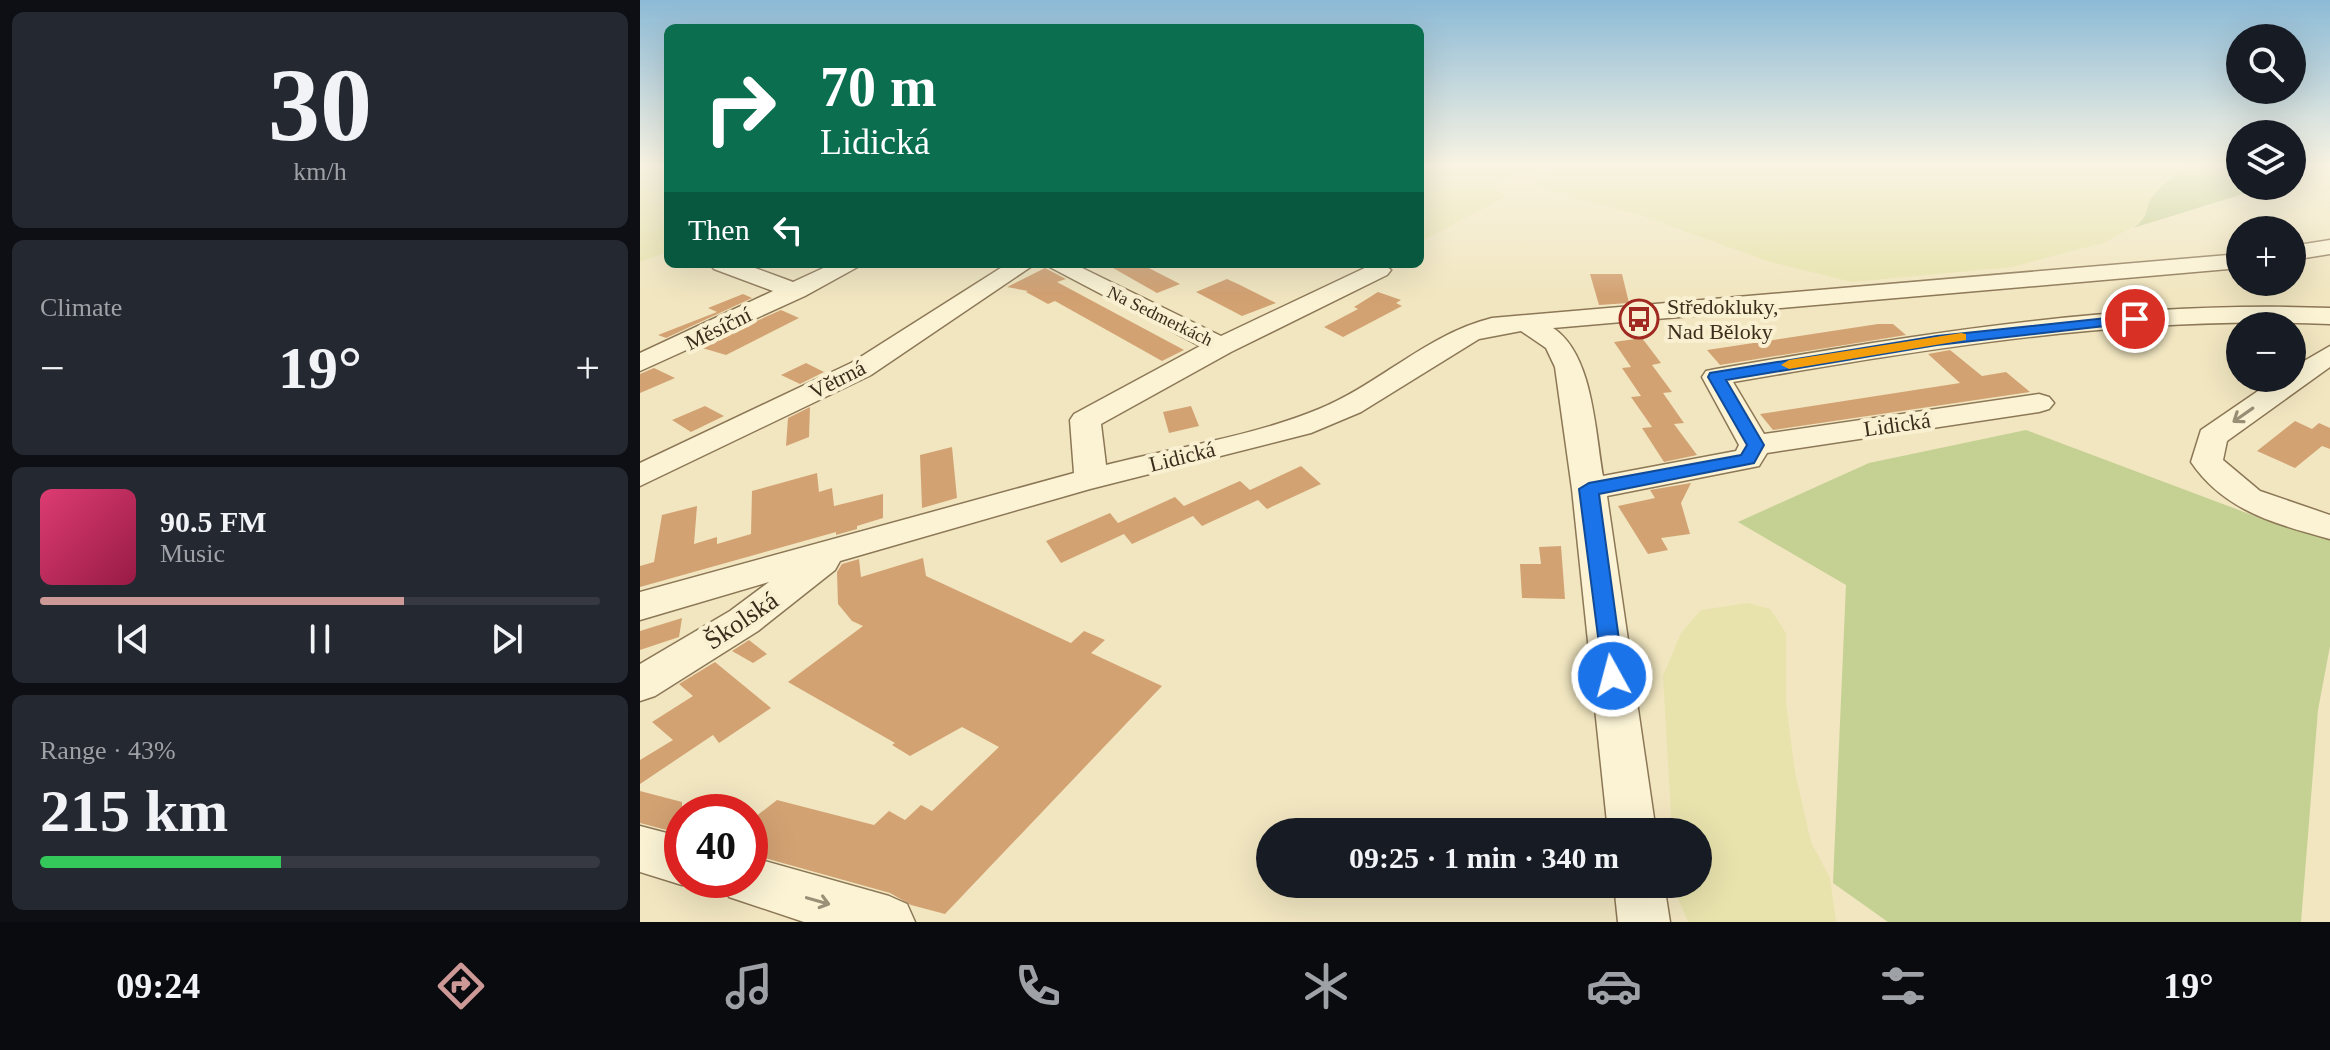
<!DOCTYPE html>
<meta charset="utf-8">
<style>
:root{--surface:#171b24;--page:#242831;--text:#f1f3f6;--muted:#9ea1a6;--line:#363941;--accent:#cd9996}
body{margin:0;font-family:Georgia,serif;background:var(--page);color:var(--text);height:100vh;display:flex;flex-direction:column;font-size:30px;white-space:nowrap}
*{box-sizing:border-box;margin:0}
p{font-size:26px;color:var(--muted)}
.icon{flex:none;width:44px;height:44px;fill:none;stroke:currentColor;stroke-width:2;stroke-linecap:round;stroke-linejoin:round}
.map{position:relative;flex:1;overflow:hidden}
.panel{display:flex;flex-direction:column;gap:12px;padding:12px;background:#0d0f14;width:640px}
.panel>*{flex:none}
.guide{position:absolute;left:24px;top:24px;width:760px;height:244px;border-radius:12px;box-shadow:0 8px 32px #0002;background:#0b6e4f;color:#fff;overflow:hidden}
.controls{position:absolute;left:1586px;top:24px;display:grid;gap:16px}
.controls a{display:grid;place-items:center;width:80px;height:80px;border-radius:50%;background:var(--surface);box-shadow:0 8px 32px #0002;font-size:40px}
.speed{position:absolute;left:24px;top:794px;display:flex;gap:16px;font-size:40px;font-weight:700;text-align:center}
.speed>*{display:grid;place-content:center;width:104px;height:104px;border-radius:50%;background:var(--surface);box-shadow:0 8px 32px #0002;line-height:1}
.speed .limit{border:12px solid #d22;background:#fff;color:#111}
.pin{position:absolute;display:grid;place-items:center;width:68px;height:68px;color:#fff;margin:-34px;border:4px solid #fff;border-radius:50%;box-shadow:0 2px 8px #0007}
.me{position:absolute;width:88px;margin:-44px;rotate:353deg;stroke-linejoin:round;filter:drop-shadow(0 0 6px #0008)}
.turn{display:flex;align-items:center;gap:28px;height:168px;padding:0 24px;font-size:36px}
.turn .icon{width:104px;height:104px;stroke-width:2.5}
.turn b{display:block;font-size:56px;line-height:68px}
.then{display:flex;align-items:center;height:76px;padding:0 24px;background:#0003;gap:16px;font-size:30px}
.big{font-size:60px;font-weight:800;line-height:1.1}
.panel .card{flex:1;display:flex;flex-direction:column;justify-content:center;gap:12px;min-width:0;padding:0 28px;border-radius:12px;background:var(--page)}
.panel .dial{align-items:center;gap:0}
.dial b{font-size:104px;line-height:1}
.song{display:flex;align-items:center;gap:24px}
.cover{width:96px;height:96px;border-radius:12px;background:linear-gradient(135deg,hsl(340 70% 55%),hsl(340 70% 35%))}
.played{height:8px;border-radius:4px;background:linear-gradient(90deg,var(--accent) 65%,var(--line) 65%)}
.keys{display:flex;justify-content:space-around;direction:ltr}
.heat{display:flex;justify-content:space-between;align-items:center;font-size:44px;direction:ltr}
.charge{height:12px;border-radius:6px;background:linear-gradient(90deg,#34c759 43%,var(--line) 0)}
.trip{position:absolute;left:616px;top:818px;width:456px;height:80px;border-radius:40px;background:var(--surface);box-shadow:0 8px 32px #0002;font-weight:800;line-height:80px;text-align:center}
.menu{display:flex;height:128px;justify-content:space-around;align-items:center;background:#090b0e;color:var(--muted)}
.menu .icon{width:56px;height:56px}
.menu .current{color:var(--accent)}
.menu b{font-size:36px;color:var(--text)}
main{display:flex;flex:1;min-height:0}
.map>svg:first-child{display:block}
</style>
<main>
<section class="panel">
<div class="card dial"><b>30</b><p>km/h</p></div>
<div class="card"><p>Climate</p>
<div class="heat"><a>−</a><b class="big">19°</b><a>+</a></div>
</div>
<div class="card">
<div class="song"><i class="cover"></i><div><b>90.5 FM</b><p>Music</p></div></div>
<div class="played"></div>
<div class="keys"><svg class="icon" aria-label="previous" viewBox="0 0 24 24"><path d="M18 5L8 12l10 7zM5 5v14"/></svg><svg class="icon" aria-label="pause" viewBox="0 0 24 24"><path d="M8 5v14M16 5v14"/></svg><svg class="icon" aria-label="next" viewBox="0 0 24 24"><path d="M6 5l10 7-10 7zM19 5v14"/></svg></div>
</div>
<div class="card"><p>Range · 43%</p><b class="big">215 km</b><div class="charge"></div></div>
</section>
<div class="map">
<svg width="1690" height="922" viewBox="0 0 1690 922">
<rect width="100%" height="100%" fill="#f1e6c0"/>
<g fill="#e8e3ad">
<polygon points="20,165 28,165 28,252 0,262 0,173"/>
<polygon points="780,165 898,165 854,186 865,197 780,242"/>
<polygon points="921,165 1543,165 1535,178 1513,195 1507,218 1466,242 1372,267 1212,282 1130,262 1000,215 895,187 897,178"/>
<polygon points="1108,603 1130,609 1146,633 1146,703 1155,772 1171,842 1190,878 1196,922 1048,922 1036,894 1035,884 1058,884 1058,832 1032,832 1023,676 1041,633 1061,610"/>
</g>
<g fill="#c5d093">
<path d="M1543 165H1600V186H1629L1493 228C1512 215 1503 208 1514 195 1523 183 1535 178 1543 165Z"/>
<polygon points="1386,430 1620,518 1690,535 1690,646 1678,710 1661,922 1248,922 1193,883 1206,585 1098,522 1229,463"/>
</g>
<g fill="#d3a273">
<polygon points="466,264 501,264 540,284 517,293"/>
<polygon points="405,268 426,279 417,282 544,350 522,361 415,301 408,304 386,292 388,291 367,287"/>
<polygon points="950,274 982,274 989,303 959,305"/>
<polygon points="587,279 598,284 636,303 602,316 556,292"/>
<polygon points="738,292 761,300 756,303 762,306 703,337 684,327 718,309 714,307"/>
<polygon points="103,294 112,298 26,338 18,335 77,312 68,308"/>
<polygon points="141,310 159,318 86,355 59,347"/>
<polygon points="1238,324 1253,324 1266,335 1080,365 1067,350"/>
<polygon points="1002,338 1021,363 1012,365 1032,392 1023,393 1044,423 1034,424 1057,455 1024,462 1002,428 1012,427 991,397 1001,396 982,368 991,367 974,342"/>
<polygon points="1310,350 1342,376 1366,372 1390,392 1133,430 1120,414 1320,383 1288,354"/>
<polygon points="166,363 184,372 160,384 141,375"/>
<polygon points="14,368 35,378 0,393 0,374"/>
<polygon points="65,406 84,416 51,432 32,420"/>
<polygon points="551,406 559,426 529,433 523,412"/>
<polygon points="170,407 169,437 146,446 148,418"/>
<polygon points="1655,421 1672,429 1679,423 1690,428 1690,449 1682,446 1655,468 1617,451"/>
<polygon points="312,447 317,498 282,508 280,455"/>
<polygon points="661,466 681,484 627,509 618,500 562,526 553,516 492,544 484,534 421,563 406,541 470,513 478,523 535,497 544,506 600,481 610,490"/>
<polygon points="177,473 179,492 192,488 194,506 243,494 243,518 217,526 217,529 196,535 196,532 0,587 0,566 14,562 22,515 57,506 54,544 77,537 77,544 111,534 112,491"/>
<polygon points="1051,483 1041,503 1050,534 1021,538 1028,550 1008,554 978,506 1015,498 1010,490"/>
<polygon points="921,546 925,599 882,598 880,564 901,564 899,547"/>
<polygon points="283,558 286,576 431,643 444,631 465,640 451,653 522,686 305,914 271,905 250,893 110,854 110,821 137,800 234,825 249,811 265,820 281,805 292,811 359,747 322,727 270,756 252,745 255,743 148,682 223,626 212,621 198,604 197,572 202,564 219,559 221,577"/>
<polygon points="42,618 39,637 0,650 0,631"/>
<polygon points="109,640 127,654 113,663 92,651"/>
<polygon points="75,662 131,708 79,743 73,735 0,784 0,760 33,740 12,722 53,696 39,684"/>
<polygon points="0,791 42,802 42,834 0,823"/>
</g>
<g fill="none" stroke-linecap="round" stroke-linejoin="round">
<defs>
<g id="minor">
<polygon points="1690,240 1690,254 1652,260 1652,246"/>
<path d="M1600 254V268L913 328C953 354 955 431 963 476L1096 451 1099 445 1062 377 1066 371 1076 369C1280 334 1482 300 1690 308V324C1488 315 1292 348 1093 382L1124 434 1399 394 1409 397 1414 403 1409 409 1399 412 1127 453 1119 466 967 496 1016 832H968L932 489 915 367 906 348 881 331 839 339 721 412 671 433 450 489 200 561 195 570 118 631 15 696 0 701V664L90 611 129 582 0 620V592L434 473 430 420 434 414 560 346 404 264H434L581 336 731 265 743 264 751 270 747 275 591 352 461 424 466 465C537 447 611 437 679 409 740 384 787 334 852 318Z"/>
<polygon points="70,264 104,264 153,282 192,264 223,264 165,296 0,371 0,353 133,291 74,269"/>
<polygon points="367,264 395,264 231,375 0,486 0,463 211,363"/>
<path d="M1690 346V367L1587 441 1583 460 1620 491 1690 515V539C1636 524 1584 511 1551 462L1561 430 1637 378H1652V368Z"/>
<polygon points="0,826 42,837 42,880 54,880 42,885 0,872"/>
<polygon points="110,857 249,896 267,904 275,922 164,922 89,897 82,880 110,880"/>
<polygon points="974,884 1024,884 1030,922 978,922"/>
</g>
</defs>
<use href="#minor" stroke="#8c7756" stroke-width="3"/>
<use href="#minor" fill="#fbf3d4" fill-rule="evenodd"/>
</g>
<defs><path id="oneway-shaft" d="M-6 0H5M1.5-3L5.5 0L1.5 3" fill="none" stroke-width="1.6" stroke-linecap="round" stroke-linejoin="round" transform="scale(2)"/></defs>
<g stroke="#9a9078">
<use href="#oneway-shaft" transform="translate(1603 415) rotate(145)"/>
<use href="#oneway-shaft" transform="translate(178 901) rotate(16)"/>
</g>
<linearGradient id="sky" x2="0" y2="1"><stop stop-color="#8cbad6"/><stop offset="0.56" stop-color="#f9f4e3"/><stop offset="1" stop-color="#f9f4e3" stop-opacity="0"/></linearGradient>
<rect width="1690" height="294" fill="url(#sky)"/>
<polygon fill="#1a73e8" stroke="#114b97" stroke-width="2" points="1495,315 1500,316 1500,322 1297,345 1086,380 1124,445 1114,463 959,494 984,676 981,683 964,683 939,489 949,483 1101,455 1107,445 1068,377 1070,373 1297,336"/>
<polygon fill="#f59e0b" points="1321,333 1326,334 1326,340 1149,369 1141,365 1149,360"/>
<defs>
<symbol id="bus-ring" viewBox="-11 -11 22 22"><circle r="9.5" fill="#f8f0d0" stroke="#a02a21" stroke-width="1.5"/><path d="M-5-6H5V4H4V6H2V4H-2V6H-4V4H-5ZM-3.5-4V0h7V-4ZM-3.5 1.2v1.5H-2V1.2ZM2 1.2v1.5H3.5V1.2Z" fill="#a02a21"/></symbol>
</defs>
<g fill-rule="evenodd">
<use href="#bus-ring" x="977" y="297" width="44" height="44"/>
</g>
<g text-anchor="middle" stroke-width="8" stroke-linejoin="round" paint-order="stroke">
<g font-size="18" fill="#3a2d1c" stroke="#f8f0d0">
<text transform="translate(520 316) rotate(26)" y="6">Na Sedmerkách</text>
</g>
<g font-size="22" fill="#3a2d1c" stroke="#f8f0d0" text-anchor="start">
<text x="1027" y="314">Středokluky,<tspan x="1027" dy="25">Nad Běloky</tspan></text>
</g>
<g font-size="22" fill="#3a2d1c" stroke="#f8f0d0">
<text transform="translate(78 328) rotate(-26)" y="8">Měsíční</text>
<text transform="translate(197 379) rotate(-27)" y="8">Větrná</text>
<text transform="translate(1257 424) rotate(-8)" y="8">Lidická</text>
<text transform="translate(542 456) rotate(-14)" y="8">Lidická</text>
</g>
<g font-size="26" fill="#3a2d1c" stroke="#f8f0d0">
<text transform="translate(101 620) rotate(-34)" y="9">Školská</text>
</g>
</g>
</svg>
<div class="controls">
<a><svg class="icon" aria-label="search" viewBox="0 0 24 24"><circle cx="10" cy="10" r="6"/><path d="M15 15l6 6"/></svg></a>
<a><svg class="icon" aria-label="layers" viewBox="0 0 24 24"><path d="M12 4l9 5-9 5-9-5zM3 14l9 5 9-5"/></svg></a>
<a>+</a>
<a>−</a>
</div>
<div class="speed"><div class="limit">40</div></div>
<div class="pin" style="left:1495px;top:319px;background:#d93025"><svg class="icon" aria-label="arrive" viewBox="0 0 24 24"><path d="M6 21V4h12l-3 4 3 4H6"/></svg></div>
<svg class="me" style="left:972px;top:676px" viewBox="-20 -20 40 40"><circle r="17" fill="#1a73e8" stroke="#fff" stroke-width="3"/><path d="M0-11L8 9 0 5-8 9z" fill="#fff"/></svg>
<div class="trip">09:25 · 1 min · 340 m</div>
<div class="guide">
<div class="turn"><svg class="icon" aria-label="right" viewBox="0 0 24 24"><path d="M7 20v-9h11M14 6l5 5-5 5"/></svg><div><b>70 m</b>Lidická</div></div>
<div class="then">Then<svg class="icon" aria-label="left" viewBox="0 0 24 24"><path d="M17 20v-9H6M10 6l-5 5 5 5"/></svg></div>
</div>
</div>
</main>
<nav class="menu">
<b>09:24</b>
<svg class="icon current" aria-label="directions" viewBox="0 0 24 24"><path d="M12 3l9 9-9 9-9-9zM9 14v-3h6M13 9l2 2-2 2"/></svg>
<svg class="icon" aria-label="music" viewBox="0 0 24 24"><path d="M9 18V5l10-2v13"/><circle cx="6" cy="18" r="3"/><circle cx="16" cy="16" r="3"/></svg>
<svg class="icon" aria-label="phone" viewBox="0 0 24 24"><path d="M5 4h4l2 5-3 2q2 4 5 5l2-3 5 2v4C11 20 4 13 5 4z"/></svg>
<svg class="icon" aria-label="climate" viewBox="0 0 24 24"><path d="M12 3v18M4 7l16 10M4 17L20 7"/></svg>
<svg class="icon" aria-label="car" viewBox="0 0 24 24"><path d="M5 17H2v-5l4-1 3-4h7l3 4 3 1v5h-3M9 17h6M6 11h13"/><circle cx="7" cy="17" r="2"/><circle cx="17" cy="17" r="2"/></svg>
<svg class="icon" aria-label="filters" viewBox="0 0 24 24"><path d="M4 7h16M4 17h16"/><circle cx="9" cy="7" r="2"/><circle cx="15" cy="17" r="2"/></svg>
<b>19°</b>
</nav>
